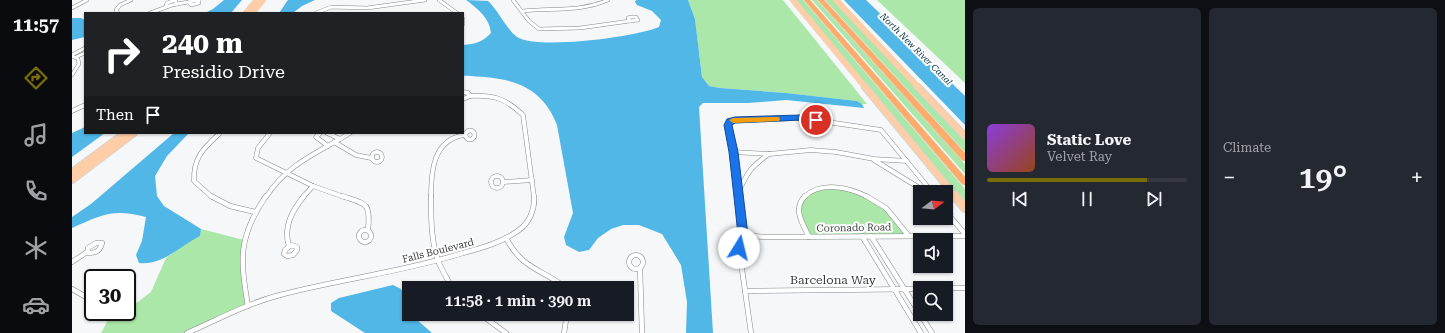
<!DOCTYPE html>
<meta charset="utf-8">
<style>
:root{--surface:#171b24;--page:#242831;--text:#f1f3f6;--muted:#9ea1a6;--line:#363941;--accent:#796d08}
body{margin:0;font-family:"Roboto Serif",serif;background:var(--page);color:var(--text);height:100vh;display:flex;flex-direction:column;font-size:15px;white-space:nowrap}
*{box-sizing:border-box;margin:0}
p{font-size:13px;color:var(--muted)}
.icon{flex:none;width:22px;height:22px;fill:none;stroke:currentColor;stroke-width:2;stroke-linecap:round;stroke-linejoin:round}
.map{position:relative;flex:1;overflow:hidden}
.side{display:flex;flex-direction:column;gap:8px;padding:8px;background:#0d0f14;width:480px}
.side>*{flex:none}
.banner{position:absolute;left:12px;top:12px;width:380px;height:122px;border-radius:0px;box-shadow:0 1px 3px #0004;background:#202124;color:#fff;overflow:hidden}
.needle{width:26px;rotate:74deg}
.fabs{position:absolute;left:841px;top:185px;display:grid;gap:8px}
.fabs a{display:grid;place-items:center;width:40px;height:40px;border-radius:0px;background:var(--surface);box-shadow:0 1px 3px #0004;font-size:20px}
.speed{position:absolute;left:12px;top:269px;display:flex;gap:8px;font-size:20px;font-weight:700;text-align:center}
.speed>*{display:grid;place-content:center;width:52px;height:52px;border-radius:50%;background:var(--surface);box-shadow:0 1px 3px #0004;line-height:1}
.speed .limit{border:2px solid #111;border-radius:6px;background:#fff;color:#111}
.pin{position:absolute;display:grid;place-items:center;width:34px;height:34px;color:#fff;margin:-17px;border:2px solid #fff;border-radius:50%;box-shadow:0 1px 4px #0007}
.me{position:absolute;width:44px;margin:-22px;rotate:9deg;stroke-linejoin:round;filter:drop-shadow(0 0 3px #0008)}
.turn{display:flex;align-items:center;gap:14px;height:84px;padding:0 12px;font-size:18px}
.turn .icon{width:52px;height:52px;stroke-width:2.5}
.turn b{display:block;font-size:28px;line-height:34px}
.then{display:flex;align-items:center;height:38px;padding:0 12px;background:#0003;gap:8px;font-size:15px}
.big{font-size:30px;font-weight:600;line-height:1.1}
.side .tile{flex:1;display:flex;flex-direction:column;justify-content:center;gap:6px;min-width:0;padding:0 14px;border-radius:6px;background:var(--page)}
.song{display:flex;align-items:center;gap:12px}
.cover{width:48px;height:48px;border-radius:6px;background:linear-gradient(135deg,hsl(270 70% 55%),hsl(20 70% 35%))}
.played{height:4px;border-radius:2px;background:linear-gradient(90deg,var(--accent) 80%,var(--line) 80%)}
.keys{display:flex;justify-content:space-around;direction:ltr}
.heat{display:flex;justify-content:space-between;align-items:center;font-size:22px;direction:ltr}
.side .tiles{flex:1;display:grid;gap:8px;grid-template-columns:repeat(2,1fr)}
.trip{position:absolute;left:330px;top:281px;width:232px;height:40px;border-radius:0px;background:var(--surface);box-shadow:0 1px 3px #0004;font-weight:600;line-height:40px;text-align:center}
main{display:flex;flex:1;min-height:0}
.menu{display:flex;flex-direction:column;width:72px;justify-content:space-around;align-items:center;background:#090b0e;color:var(--muted)}
.menu .icon{width:28px;height:28px}
.menu .selected{color:var(--accent)}
.menu b{font-size:18px;color:var(--text)}
.map>svg:first-child{display:block}
</style>
<main>
<nav class="menu">
<b>11:57</b>
<svg class="icon selected" aria-label="directions" viewBox="0 0 24 24"><path d="M12 3l9 9-9 9-9-9zM9 14v-3h6M13 9l2 2-2 2"/></svg>
<svg class="icon" aria-label="music" viewBox="0 0 24 24"><path d="M9 18V5l10-2v13"/><circle cx="6" cy="18" r="3"/><circle cx="16" cy="16" r="3"/></svg>
<svg class="icon" aria-label="phone" viewBox="0 0 24 24"><path d="M5 4h4l2 5-3 2q2 4 5 5l2-3 5 2v4C11 20 4 13 5 4z"/></svg>
<svg class="icon" aria-label="climate" viewBox="0 0 24 24"><path d="M12 3v18M4 7l16 10M4 17L20 7"/></svg>
<svg class="icon" aria-label="car" viewBox="0 0 24 24"><path d="M5 17H2v-5l4-1 3-4h7l3 4 3 1v5h-3M9 17h6M6 11h13"/><circle cx="7" cy="17" r="2"/><circle cx="17" cy="17" r="2"/></svg>
</nav>
<div class="map">
<svg width="893" height="333" viewBox="0 0 893 333">
<rect width="100%" height="100%" fill="#f5f7f9"/>
<g fill="#aae7a8">
<polygon points="616,0 711,0 795,104 790,104 785,101 714,93 648,88 637,86 630,77 623,19"/>
<polygon points="723,0 731,0 893,189 893,204"/>
<polygon points="740,0 745,0 893,164 893,174"/>
<polygon points="753,0 762,0 893,139 893,152"/>
<polygon points="805,0 893,0 893,83"/>
<polygon points="750,188 775,189 810,205 836,235 737,237 727,216 730,198"/>
<path d="M129 229 172 240 171 250 176 306 115 333H29C39 318 32 312 55 312V310L79 292 94 258 117 241 128 236Z"/>
</g>
<g fill="#50b7e7">
<polygon points="152,0 170,0 159,13 133,13 141,9"/>
<polygon points="216,0 243,0 230,6 221,13 207,13"/>
<path d="M394 0 416 1C426 10 435 30 445 37 465 50 564 37 587 27L589 20 580 11 565 5 563 2 564 0H616L623 19 630 77 637 86 648 88 714 93 785 101 790 104 792 108 714 100 676 103H631L627 107 641 333H614L615 302 609 265 590 234 567 225H551L539 229 526 238 517 250 507 252 494 245 492 237 501 213 485 125C472 91 447 80 413 77 406 77 398 75 391 76V45C403 44 411 42 419 33 417 17 406 9 394 0Z"/>
<polygon points="772,0 794,0 893,96 893,125"/>
<polygon points="0,18 9,18 13,20 13,37 0,40"/>
<polygon points="13,127 13,133 33,133 0,157 0,133"/>
<path d="M102 133H117L95 156 83 176 85 196 92 206 129 229 128 236C108 246 90 266 67 263L64 255 70 241 74 217C41 208 29 215 0 228V217L19 204Z"/>
<polygon points="321,285 329,289 337,305 337,314 342,314 344,319 360,333 293,333 259,311 259,303 267,298"/>
</g>
<g fill="none" stroke-linecap="round" stroke-linejoin="round">
<defs>
<g id="street-far2">
<polyline points="367,0 385,13"/>
<polyline points="441,0 457,21 467,29 508,28 558,21"/>
<polyline points="117,2 119,5 127,3 127,0"/>
<polyline points="94,6 95,3 103,0 105,4"/>
<polyline points="0,8 15,0"/>
<path d="M451 11C480 8 509 12 536 0"/>
<polyline points="46,13 44,10 48,5 59,0"/>
<polyline points="78,13 100,5 127,0"/>
<polyline points="244,13 259,7 295,8 353,0"/>
<polygon points="559,17 564,17 566,20 558,21 556,18"/>
<polyline points="391,19 391,24"/>
<polyline points="0,55 13,48"/>
<polyline points="0,56 6,59 7,64 0,75"/>
<polyline points="4,57 13,53"/>
</g>
<g id="street-far1">
<polyline points="391,92 396,93 398,96 391,99"/>
<path d="M398 96C422 95 433 98 451 115L462 197"/>
<polyline points="0,111 13,105"/>
<circle cx="398" cy="135" r="4.5"/>
<polyline points="198,133 186,148 184,158 241,186 272,197"/>
<polyline points="248,133 244,137 256,146"/>
<polyline points="255,133 268,139"/>
<polyline points="262,142 284,155 299,158"/>
<polyline points="661,152 697,154 739,150 764,152 802,159 835,161"/>
<circle cx="305" cy="157" r="5"/>
<polyline points="802,160 854,192"/>
<circle cx="425" cy="182" r="6"/>
<polyline points="432,182 460,180"/>
<path d="M667 191C676 171 679 167 697 154"/>
<path d="M140 197 122 181C121 157 132 148 148 133"/>
<path d="M194 197C216 163 246 153 278 133"/>
<polyline points="231,197 241,186"/>
<path d="M359 197C359 171 361 140 392 135"/>
<polyline points="668,197 656,125 658,121 729,118 809,130 860,192"/>
<path d="M732 197C749 181 777 187 796 197"/>
</g>
<g id="street">
<polyline points="139,196 158,206 183,212"/>
<path d="M270 196C294 204 299 202 296 230"/>
<path d="M359 196C359 218 359 243 367 263 371 272 376 280 380 288"/>
<polyline points="667,196 671,235 667,248 679,333"/>
<path d="M733 196C720 209 731 224 737 237"/>
<polyline points="794,196 814,208 836,235"/>
<polyline points="874,212 893,234"/>
<circle cx="293" cy="236" r="6"/>
<polyline points="671,235 693,237 893,236"/>
<polyline points="790,236 849,333"/>
<polyline points="799,236 860,333"/>
<path d="M434 238C452 271 469 268 494 288"/>
<path d="M24 243H30C28 251 24 253 16 253V248Z"/>
<polygon points="219,245 225,247 225,250 221,255 215,256 212,254 213,250"/>
<path d="M217 246C211 227 220 211 232 196"/>
<circle cx="564" cy="262" r="7"/>
<polyline points="0,262 15,252"/>
<polyline points="568,268 570,333"/>
<polyline points="874,288 893,288"/>
<polyline points="0,289 21,301"/>
<polyline points="673,291 848,289"/>
<path d="M176 306C168 259 166 237 194 196"/>
<polyline points="26,312 29,315 38,312"/>
<polyline points="408,314 434,333"/>
<path d="M115 333C145 320 176 303 208 295 268 279 331 272 391 253 410 248 431 242 447 230 458 222 463 209 462 196"/>
<polyline points="492,333 495,314"/>
</g>
<g id="primary-far2">
<polyline points="721,0 794,88"/>
<polyline points="764,0 847,88"/>
<polyline points="174,13 185,0"/>
<polyline points="180,13 191,0"/>
</g>
<g id="primary-far1">
<polyline points="793,87 884,197"/>
<polyline points="846,87 893,136"/>
<polyline points="0,172 53,133"/>
<polyline points="0,180 62,133"/>
</g>
<polyline id="primary" points="883,196 893,208"/>
<g id="highway">
<polygon points="732,0 738,0 893,177 893,185 890,184"/>
<polygon points="746,0 752,0 893,153 893,161 890,160"/>
</g>
</defs>
<use href="#street-far2" stroke="#858688" stroke-width="4"/>
<use href="#street-far1" stroke="#858688" stroke-width="5"/>
<use href="#street" stroke="#858688" stroke-width="5.5"/>
<use href="#primary-far2" stroke="#d4d4d4" stroke-width="6"/>
<use href="#primary-far1" stroke="#d4d4d4" stroke-width="8"/>
<use href="#primary" stroke="#d4d4d4" stroke-width="10"/>
<use href="#highway" stroke="#d4d4d4" stroke-width="1"/>
<use href="#street-far2" stroke="#fff" stroke-width="3"/>
<use href="#street-far1" stroke="#fff" stroke-width="4"/>
<use href="#street" stroke="#fff" stroke-width="4.5"/>
<use href="#primary-far2" stroke="#ffcda6" stroke-width="5.5"/>
<use href="#primary-far1" stroke="#ffcda6" stroke-width="6"/>
<use href="#primary" stroke="#ffcda6" stroke-width="8"/>
<use href="#highway" fill="#ffab6a" fill-rule="evenodd"/>
</g>
<polygon fill="#1a73e8" stroke="#114b97" points="729,115 744,117 748,120 744,123 729,120 663,123 660,125 666,152 676,235 671,251 667,252 663,251 662,248 666,235 663,206 657,152 652,125 655,119 663,117"/>
<polygon fill="#f59e0b" points="704,117 707,117 708,119 707,121 661,123 657,120 661,118"/>
<g text-anchor="middle" stroke-width="4" stroke-linejoin="round" paint-order="stroke">
<g font-size="9" font-style="italic" fill="#023144" stroke="#fff">
<text transform="translate(844 49) rotate(45)" y="3">North New River Canal</text>
</g>
<g font-size="10" fill="#3b3c3d" stroke="#fff">
<text transform="translate(782 227) rotate(-1)" y="4">Coronado Road</text>
<text transform="translate(366 250) rotate(-14)" y="4">Falls Boulevard</text>
</g>
<g font-size="12" fill="#3b3c3d" stroke="#fff">
<text x="761" y="284">Barcelona Way</text>
</g>
</g>
</svg>
<div class="fabs">
<a><svg class="needle" viewBox="-14 -14 28 28"><path d="M0-13l5 13h-10z" fill="#e53935"/><path d="M0 13l5-13h-10z" fill="#9ea1a6"/></svg></a>
<a><svg class="icon" aria-label="sound" viewBox="0 0 24 24"><path d="M4 9h4l5-4v14l-5-4H4zM17 9q2 3 0 6"/></svg></a>
<a><svg class="icon" aria-label="search" viewBox="0 0 24 24"><circle cx="10" cy="10" r="6"/><path d="M15 15l6 6"/></svg></a>
</div>
<div class="speed"><div class="limit">30</div></div>
<div class="pin" style="left:744px;top:120px;background:#d93025"><svg class="icon" aria-label="arrive" viewBox="0 0 24 24"><path d="M6 21V4h12l-3 4 3 4H6"/></svg></div>
<svg class="me" style="left:667px;top:248px" viewBox="-20 -20 40 40"><circle r="19" fill="#fff"/><path d="M0-13L10 11 0 6-10 11z" fill="#1a73e8"/></svg>
<div class="trip">11:58 · 1 min · 390 m</div>
<div class="banner">
<div class="turn"><svg class="icon" aria-label="right" viewBox="0 0 24 24"><path d="M7 20v-9h11M14 6l5 5-5 5"/></svg><div><b>240 m</b>Presidio Drive</div></div>
<div class="then">Then<svg class="icon" aria-label="arrive" viewBox="0 0 24 24"><path d="M6 21V4h12l-3 4 3 4H6"/></svg></div>
</div>
</div>
<section class="side">
<div class="tiles">
<div class="tile">
<div class="song"><i class="cover"></i><div><b>Static Love</b><p>Velvet Ray</p></div></div>
<div class="played"></div>
<div class="keys"><svg class="icon" aria-label="previous" viewBox="0 0 24 24"><path d="M18 5L8 12l10 7zM5 5v14"/></svg><svg class="icon" aria-label="pause" viewBox="0 0 24 24"><path d="M8 5v14M16 5v14"/></svg><svg class="icon" aria-label="next" viewBox="0 0 24 24"><path d="M6 5l10 7-10 7zM19 5v14"/></svg></div>
</div>
<div class="tile"><p>Climate</p>
<div class="heat"><a>−</a><b class="big">19°</b><a>+</a></div>
</div>
</div>
</section>
</main>
